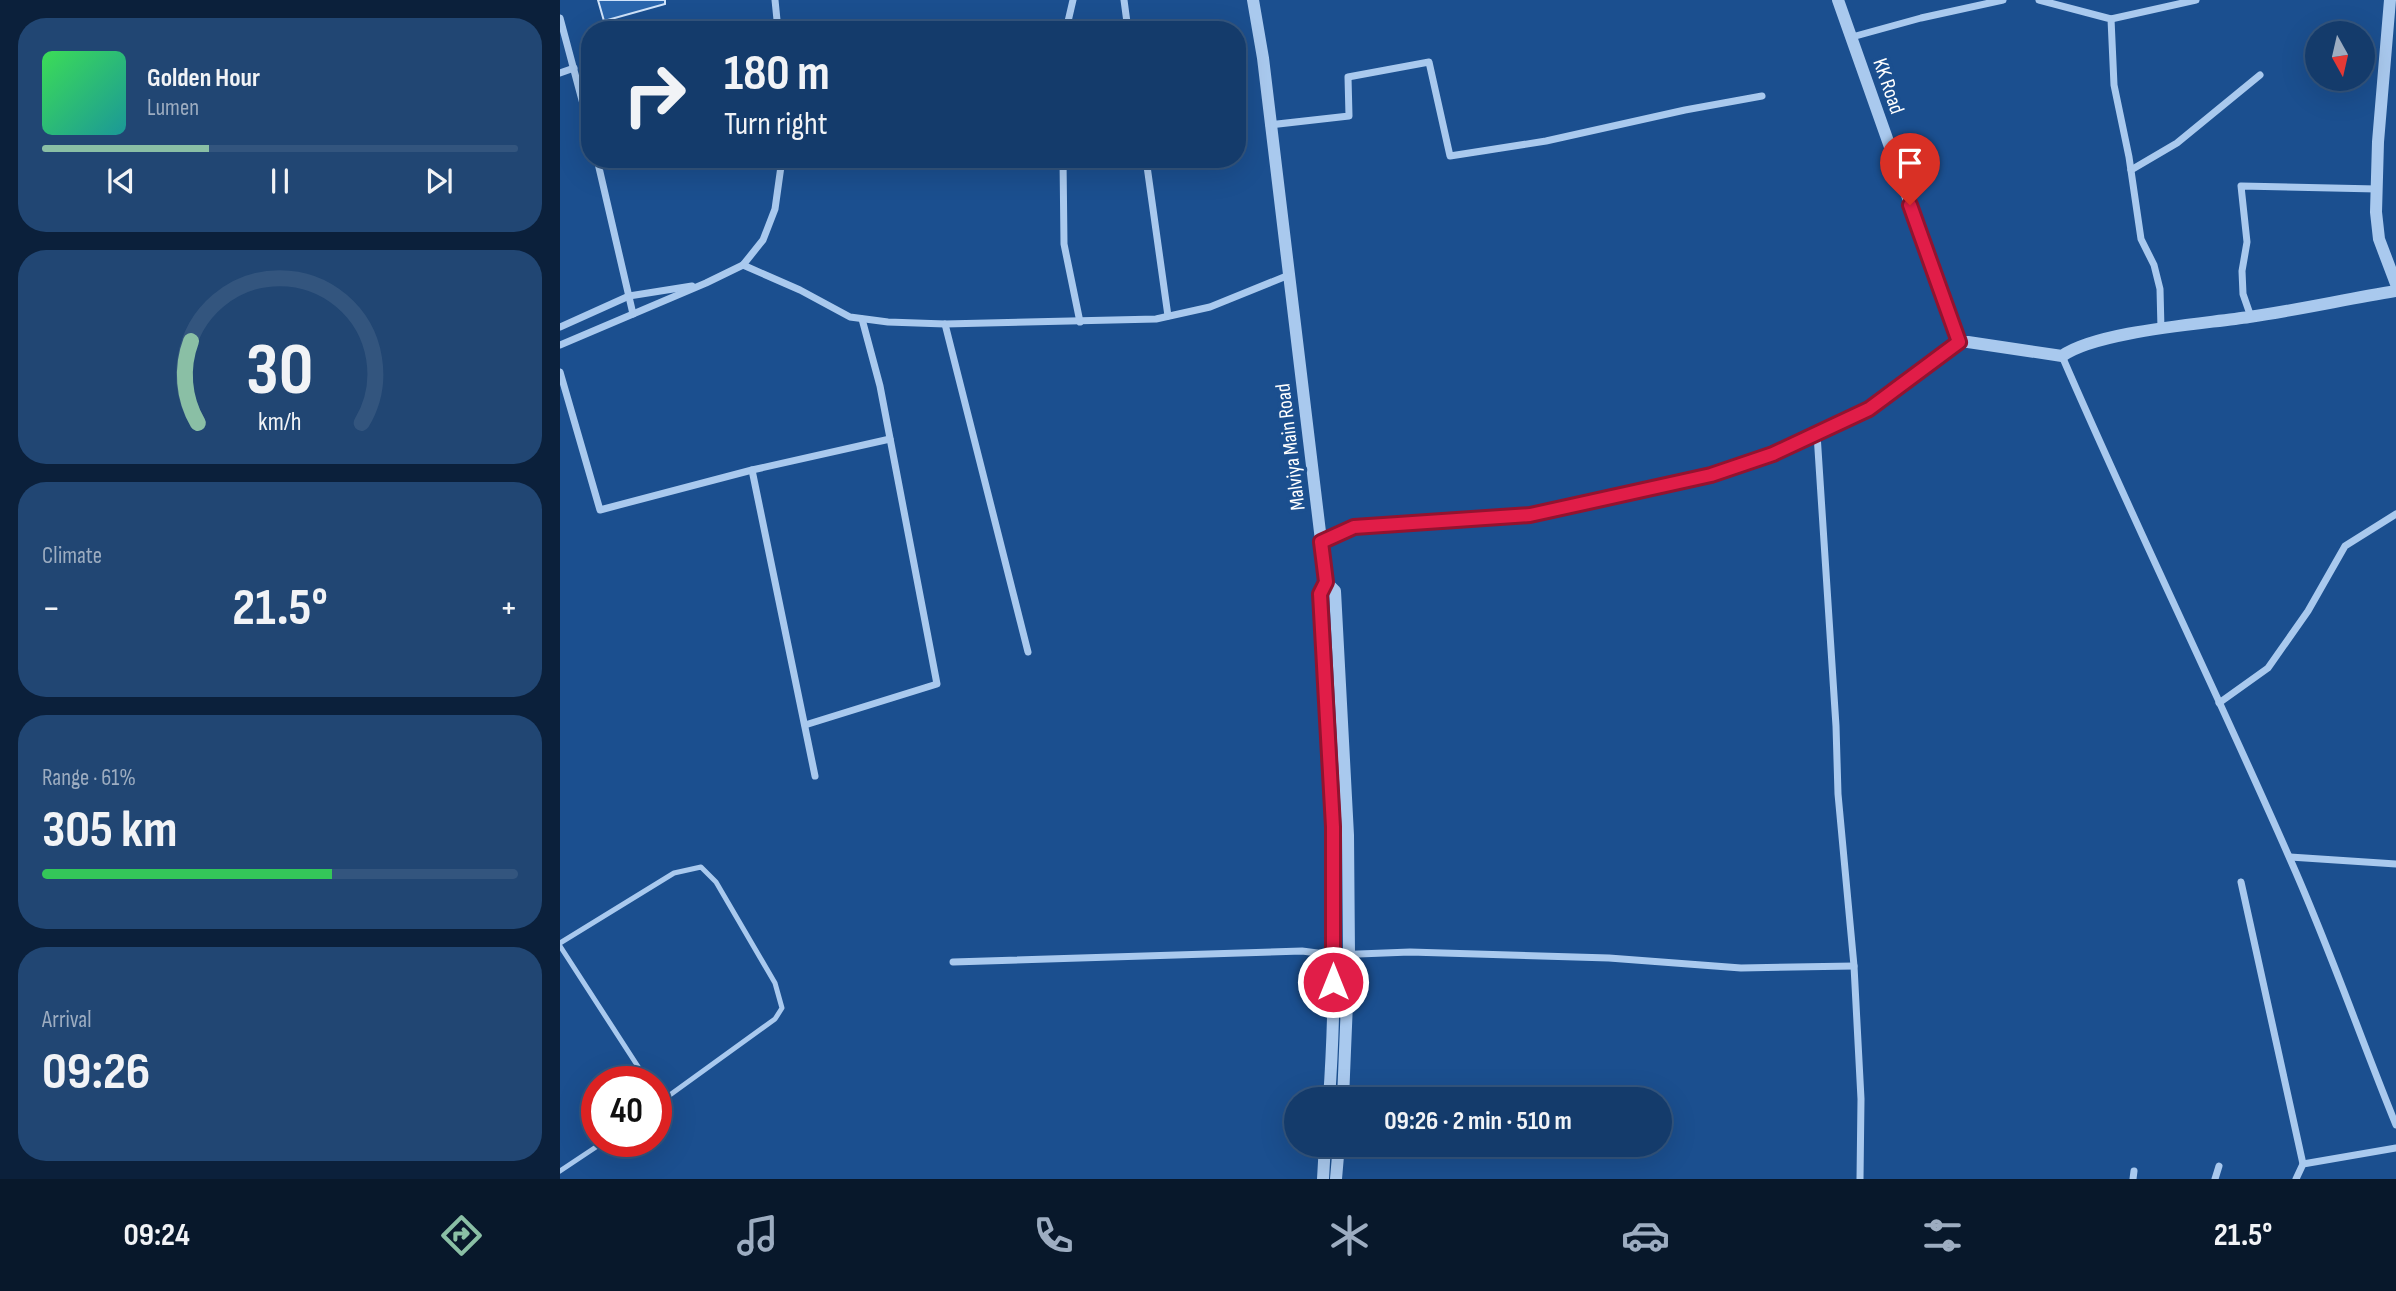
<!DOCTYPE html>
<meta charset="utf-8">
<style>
:root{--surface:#143b6b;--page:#214673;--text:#f1f3f6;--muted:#9dadc1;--line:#33557e;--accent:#8abfa5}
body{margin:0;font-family:"Sofia Sans Condensed",sans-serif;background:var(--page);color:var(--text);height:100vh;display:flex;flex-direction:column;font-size:26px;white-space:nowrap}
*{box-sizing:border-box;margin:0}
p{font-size:23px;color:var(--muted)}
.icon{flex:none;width:38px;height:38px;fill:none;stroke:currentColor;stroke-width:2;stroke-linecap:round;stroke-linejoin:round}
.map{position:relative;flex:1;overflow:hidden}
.sheet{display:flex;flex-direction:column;gap:18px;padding:18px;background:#0b203b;width:560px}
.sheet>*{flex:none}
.hud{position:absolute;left:21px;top:21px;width:665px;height:147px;border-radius:28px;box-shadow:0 7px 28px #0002,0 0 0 2px var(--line);background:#143b6b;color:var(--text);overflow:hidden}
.needle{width:46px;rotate:172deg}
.tools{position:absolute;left:1745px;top:21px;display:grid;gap:14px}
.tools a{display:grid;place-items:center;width:70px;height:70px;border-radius:50%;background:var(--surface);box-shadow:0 7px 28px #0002,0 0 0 2px var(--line);font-size:35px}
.speed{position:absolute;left:21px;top:1066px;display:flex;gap:14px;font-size:35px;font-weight:700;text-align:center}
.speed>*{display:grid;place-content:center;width:91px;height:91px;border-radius:50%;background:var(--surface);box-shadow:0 7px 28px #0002,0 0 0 2px var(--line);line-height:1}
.speed .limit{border:10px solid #d22;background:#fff;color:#111}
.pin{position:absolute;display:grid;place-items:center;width:60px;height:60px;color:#fff;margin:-72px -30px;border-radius:50% 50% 50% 0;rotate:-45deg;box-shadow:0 0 7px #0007}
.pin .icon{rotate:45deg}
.me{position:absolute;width:77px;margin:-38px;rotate:0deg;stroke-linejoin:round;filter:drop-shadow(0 0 5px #0008)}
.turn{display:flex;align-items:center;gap:24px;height:147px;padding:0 28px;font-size:32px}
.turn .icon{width:91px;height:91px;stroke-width:2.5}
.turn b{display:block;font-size:49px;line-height:60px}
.big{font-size:52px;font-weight:700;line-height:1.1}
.sheet .widget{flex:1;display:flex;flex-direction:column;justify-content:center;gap:10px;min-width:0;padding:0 24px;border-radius:28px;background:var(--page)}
.sheet .dial{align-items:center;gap:0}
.dial svg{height:182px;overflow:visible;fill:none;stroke:var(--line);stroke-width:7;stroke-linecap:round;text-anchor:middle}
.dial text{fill:var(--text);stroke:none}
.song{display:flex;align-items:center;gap:21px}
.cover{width:84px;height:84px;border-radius:10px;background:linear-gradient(135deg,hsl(130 70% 55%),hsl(180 70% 35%))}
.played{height:7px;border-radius:4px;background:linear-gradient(90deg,var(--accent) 35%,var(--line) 35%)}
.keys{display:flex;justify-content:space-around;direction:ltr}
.heat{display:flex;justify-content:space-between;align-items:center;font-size:38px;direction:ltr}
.charge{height:10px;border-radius:5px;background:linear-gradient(90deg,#34c759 61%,var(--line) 0)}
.trip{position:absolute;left:724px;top:1087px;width:388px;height:70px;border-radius:35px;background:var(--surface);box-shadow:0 7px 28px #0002,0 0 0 2px var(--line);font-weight:700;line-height:70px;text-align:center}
.menu{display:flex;height:112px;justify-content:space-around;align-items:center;background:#08182b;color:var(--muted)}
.menu .icon{width:49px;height:49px}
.menu .current{color:var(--accent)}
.menu b{font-size:32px;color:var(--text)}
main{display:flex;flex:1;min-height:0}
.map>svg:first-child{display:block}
</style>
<main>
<section class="sheet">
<div class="widget">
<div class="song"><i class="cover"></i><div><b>Golden Hour</b><p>Lumen</p></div></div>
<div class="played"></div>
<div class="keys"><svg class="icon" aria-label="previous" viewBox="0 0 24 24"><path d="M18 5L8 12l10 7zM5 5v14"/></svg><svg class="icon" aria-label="pause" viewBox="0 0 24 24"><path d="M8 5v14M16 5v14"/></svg><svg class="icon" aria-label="next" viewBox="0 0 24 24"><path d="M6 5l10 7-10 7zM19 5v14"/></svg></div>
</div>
<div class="widget dial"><svg viewBox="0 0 100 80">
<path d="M14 69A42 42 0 1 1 86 69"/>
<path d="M14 69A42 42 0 0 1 11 33" stroke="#8abfa5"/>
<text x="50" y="56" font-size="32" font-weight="700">30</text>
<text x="50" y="72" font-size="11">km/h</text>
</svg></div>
<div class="widget"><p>Climate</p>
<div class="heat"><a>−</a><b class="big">21.5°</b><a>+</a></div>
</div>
<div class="widget"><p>Range · 61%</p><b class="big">305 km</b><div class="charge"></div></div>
<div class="widget"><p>Arrival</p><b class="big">09:26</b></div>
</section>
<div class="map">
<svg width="1836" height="1179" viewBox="0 0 1836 1179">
<rect width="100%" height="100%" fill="#1b4f8f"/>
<polygon fill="#2a66ad" stroke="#cfe3fa" stroke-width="2" points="38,0 105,0 105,4 44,21"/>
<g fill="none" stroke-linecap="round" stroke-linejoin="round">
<g stroke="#a9c9ee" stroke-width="5">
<polyline points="0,943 114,873 141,867 156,882 215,983 222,1008 215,1019 96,1105"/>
<polyline points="0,946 88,1082"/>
<polyline points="0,1171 45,1141"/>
</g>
<g stroke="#a9c9ee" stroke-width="7">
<polyline points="215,0 218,30"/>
<polyline points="564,0 568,30"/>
<polyline points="1479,0 1551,19 1554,85 1569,157 1581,239 1594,265 1600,289 1601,329"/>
<polyline points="0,18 30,130"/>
<polyline points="1551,19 1636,0"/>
<polyline points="506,30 513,0"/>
<polyline points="1292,37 1361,18 1443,0"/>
<polyline points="0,73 14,68"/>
<polyline points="709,125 789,116 788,77 869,62 890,156 986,141 1125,110 1202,96"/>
<polyline points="37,159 73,314"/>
<polyline points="503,159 504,244 520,322"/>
<polyline points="586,159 608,316"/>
<polyline points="1571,170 1617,143 1700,75"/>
<polyline points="183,265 240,290 290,317 328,322 385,324 596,319 650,307 729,275"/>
<polyline points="1691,317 1683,294 1682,271 1687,242 1681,186 1817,189"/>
<polyline points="385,324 468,652"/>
<polyline points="0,327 69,296 132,286"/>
<polyline points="0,345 146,283 183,265 203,240 215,209 222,159"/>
<path d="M1502 356C1575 525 1656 690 1730 859 1769 946 1800 1037 1836 1125"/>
<polyline points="0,372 40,510 192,470 330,439"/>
<polyline points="1257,434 1276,726 1278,794 1294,966 1301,1099 1300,1179"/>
<polyline points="192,470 255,776"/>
<polyline points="1659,703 1708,668 1748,611 1785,546 1836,514"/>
<polyline points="245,725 377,684 320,386 302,319"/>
<polyline points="1730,857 1836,864"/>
<polyline points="1681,882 1743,1164"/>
<polyline points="393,962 742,951 773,955 850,952 1049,958 1181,968 1294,966"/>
<polyline points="1573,1179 1574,1171"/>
<polyline points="1655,1179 1659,1166"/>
<polyline points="1736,1179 1743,1164 1836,1148"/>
</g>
<g stroke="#a9c9ee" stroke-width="12">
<path d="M693 0 703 58 766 582 760 594C769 762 781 931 769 1099"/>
<polyline points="1278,0 1399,342"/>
<polyline points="1830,0 1818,142 1816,212 1819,239 1836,284"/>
<path d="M761 542 794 527 970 515 1020 506 1151 475 1213 454 1309 409 1399 342H1408L1502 356C1537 331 1643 324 1689 317 1738 310 1787 299 1836 291"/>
<polyline points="766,582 775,591 788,835 789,954 783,1099"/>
<polyline points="763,1179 765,1144"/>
<polyline points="776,1179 779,1144"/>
</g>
</g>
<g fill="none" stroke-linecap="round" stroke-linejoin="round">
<defs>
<polyline id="route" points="773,982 773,827 760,594 766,582 761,542 794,527 970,515 1151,475 1213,454 1309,409 1399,342 1350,205"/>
</defs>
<use href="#route" stroke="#92132f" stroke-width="18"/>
<use href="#route" stroke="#e11d48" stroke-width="12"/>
</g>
<g text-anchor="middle" stroke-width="7" stroke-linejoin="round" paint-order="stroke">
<g font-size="21" fill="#fff" stroke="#1b4f8f">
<text transform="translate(1329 86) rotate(71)" y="7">KK Road</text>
<text transform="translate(730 447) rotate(-97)" y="7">Malviya Main Road</text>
</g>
</g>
</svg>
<div class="tools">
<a><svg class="needle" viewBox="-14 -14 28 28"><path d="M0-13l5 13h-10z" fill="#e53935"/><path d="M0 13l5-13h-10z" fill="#9dadc1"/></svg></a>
</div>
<div class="speed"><div class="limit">40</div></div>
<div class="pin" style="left:1350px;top:205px;background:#d93025"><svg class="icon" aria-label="arrive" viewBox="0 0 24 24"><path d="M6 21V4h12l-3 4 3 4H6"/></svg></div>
<svg class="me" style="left:773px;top:982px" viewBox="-20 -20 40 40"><circle r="17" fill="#e11d48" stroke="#fff" stroke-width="3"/><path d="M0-11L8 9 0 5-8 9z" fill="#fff"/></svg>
<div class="trip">09:26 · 2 min · 510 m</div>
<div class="hud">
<div class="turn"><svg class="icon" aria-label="right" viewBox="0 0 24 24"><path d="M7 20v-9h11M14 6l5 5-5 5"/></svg><div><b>180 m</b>Turn right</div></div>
</div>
</div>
</main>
<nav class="menu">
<b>09:24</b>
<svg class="icon current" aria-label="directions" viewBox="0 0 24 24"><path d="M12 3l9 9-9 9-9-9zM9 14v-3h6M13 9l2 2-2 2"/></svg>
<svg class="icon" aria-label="music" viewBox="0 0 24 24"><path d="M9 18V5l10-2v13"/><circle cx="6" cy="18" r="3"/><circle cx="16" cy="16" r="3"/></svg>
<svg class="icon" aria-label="phone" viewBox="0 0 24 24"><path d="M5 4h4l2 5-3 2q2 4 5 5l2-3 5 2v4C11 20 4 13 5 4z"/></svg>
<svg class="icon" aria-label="climate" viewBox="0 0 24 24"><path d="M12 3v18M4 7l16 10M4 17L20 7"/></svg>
<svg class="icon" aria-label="car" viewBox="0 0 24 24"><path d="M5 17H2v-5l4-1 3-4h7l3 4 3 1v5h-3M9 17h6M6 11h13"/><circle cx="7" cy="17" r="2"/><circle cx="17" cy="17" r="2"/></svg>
<svg class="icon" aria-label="filters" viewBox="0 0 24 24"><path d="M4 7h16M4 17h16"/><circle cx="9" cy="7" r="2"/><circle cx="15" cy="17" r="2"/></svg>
<b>21.5°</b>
</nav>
